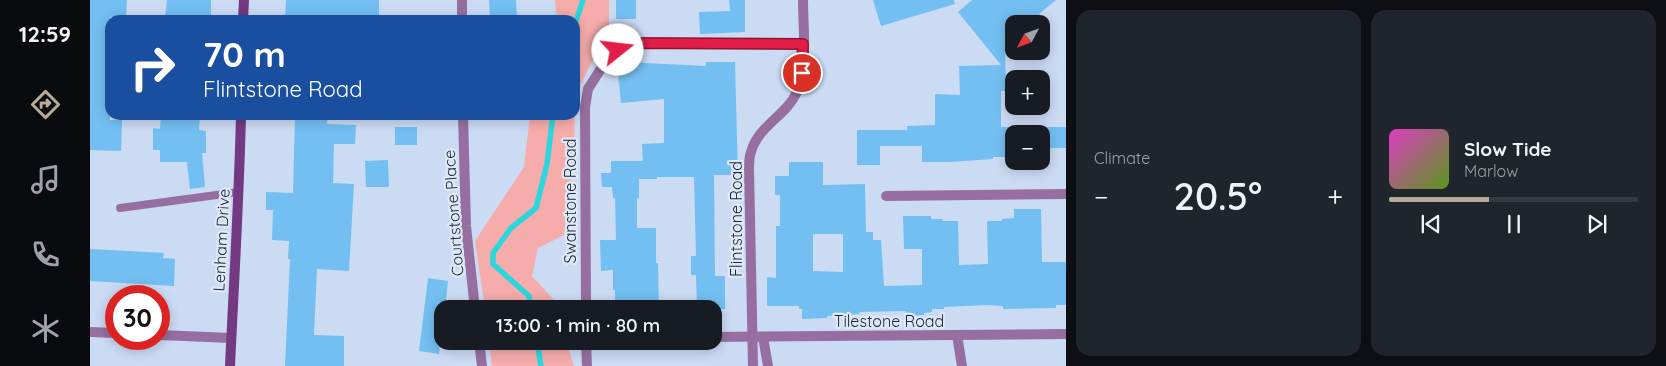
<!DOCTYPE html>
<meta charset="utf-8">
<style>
:root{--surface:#171b24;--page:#20242c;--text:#f1f3f6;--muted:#9ea1a6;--line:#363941;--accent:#b6ac99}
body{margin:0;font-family:Quicksand,sans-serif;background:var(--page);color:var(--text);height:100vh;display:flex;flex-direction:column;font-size:19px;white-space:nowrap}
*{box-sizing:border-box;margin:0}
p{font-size:16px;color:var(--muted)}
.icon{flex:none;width:28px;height:28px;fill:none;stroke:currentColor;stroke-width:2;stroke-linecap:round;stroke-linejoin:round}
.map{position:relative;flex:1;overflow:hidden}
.panel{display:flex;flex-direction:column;gap:10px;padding:10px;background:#0d0f14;width:600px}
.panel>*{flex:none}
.guide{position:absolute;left:15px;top:15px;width:475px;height:105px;border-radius:15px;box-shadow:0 2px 12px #0003;background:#1a4fa0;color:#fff;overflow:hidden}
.needle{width:32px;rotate:229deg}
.tools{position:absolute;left:915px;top:15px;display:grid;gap:10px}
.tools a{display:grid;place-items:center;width:45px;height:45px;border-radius:10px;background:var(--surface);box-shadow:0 2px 12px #0003;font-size:25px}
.speed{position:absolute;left:15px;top:285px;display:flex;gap:10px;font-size:25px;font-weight:700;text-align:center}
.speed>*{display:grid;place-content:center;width:65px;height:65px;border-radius:50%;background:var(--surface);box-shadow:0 2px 12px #0003;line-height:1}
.speed .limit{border:8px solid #d22;background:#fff;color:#111}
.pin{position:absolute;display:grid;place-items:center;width:42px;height:42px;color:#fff;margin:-21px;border:2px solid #fff;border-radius:50%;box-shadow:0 1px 5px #0007}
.me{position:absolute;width:55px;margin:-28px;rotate:74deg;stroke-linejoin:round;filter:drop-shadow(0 0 4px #0008)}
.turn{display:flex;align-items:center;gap:18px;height:105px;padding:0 15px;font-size:22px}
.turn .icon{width:65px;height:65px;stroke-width:2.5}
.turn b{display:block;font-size:35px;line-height:42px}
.big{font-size:38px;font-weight:600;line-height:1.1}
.panel .card{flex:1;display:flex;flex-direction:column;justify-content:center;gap:8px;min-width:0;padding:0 18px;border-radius:15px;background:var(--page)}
.song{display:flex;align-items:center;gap:15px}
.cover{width:60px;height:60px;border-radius:8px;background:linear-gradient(135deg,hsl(310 70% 55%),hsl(90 70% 35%))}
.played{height:5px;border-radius:2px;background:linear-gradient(90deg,var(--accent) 40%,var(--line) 40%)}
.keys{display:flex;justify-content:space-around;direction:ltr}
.heat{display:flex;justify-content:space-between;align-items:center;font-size:28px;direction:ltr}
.panel .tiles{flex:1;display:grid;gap:10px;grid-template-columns:repeat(2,1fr)}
.trip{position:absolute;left:344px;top:300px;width:288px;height:50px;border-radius:15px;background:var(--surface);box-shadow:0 2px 12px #0003;font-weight:600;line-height:50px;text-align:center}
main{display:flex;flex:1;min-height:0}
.menu{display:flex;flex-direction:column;width:90px;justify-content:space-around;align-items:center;background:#090b0e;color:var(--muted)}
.menu .icon{width:35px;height:35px}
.menu .current{color:var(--accent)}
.menu b{font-size:22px;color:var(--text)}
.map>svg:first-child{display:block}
</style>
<main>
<nav class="menu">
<b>12:59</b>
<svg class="icon current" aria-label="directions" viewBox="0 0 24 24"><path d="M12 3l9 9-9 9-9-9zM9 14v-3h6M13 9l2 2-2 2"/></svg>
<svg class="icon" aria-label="music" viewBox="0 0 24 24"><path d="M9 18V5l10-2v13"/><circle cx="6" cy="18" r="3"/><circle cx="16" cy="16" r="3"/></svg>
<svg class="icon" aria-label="phone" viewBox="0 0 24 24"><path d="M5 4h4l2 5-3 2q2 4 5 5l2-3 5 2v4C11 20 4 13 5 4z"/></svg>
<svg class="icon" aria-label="climate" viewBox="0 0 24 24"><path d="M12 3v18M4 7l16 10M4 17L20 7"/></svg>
</nav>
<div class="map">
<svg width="976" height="366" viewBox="0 0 976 366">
<rect width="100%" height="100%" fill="#cbdbf4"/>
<g fill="#f5acab">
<polygon points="465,0 519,0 519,27 485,96 484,153 474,235 448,248 442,276 464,300 467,309 395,309 385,241 434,167 440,115 485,115 485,20 467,20"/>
<polygon points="399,341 476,341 484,366 402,366"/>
</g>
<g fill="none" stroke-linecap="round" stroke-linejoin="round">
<g stroke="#2ad7de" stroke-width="5.5">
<polyline points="485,24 493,0"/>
<polyline points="441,309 439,296 403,264 403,253 421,228 446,208 457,164 463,115"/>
<polyline points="447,341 451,366"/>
</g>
</g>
<g fill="#73bff1" fill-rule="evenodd">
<polygon points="0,0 37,0 36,18 20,17 20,120 32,120 31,151 0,150"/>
<polygon points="77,0 121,0 121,20 75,19"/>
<polygon points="196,0 289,0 289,20 195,20"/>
<polygon points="399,0 426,0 427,20 400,20"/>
<rect x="526" y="0" width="20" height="19"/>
<polygon points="639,0 655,0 655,32 610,34 609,12 640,11"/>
<polygon points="783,0 864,0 865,4 791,26"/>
<polygon points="882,0 966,0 949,14 952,17 944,24 924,24 924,40 915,47 916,91 911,91 911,127 976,127 976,148 951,148 951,134 924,134 924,157 903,157 903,159 860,162 832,162 832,146 790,146 790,165 767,165 767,130 817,130 817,126 845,125 845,94 870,95 869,66 911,65 868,12"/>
<polygon points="534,62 616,66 616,62 645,62 648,175 624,175 625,276 635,276 635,309 607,309 606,275 601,275 601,256 606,256 604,177 567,177 567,179 549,179 549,198 547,198 547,228 566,228 566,263 568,263 569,306 525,306 525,290 523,290 523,270 511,271 510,240 526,240 525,198 523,198 522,187 512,187 511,173 521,173 521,161 553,161 552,144 574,143 574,99 531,103 528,74 534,73"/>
<polygon points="71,115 110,115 109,130 116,131 116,153 112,153 115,187 100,189 97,162 70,162 70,150 63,150 63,128 70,129"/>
<polygon points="205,115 238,115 237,124 266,125 265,144 244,144 243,183 264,184 259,271 227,269 224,335 254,336 254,366 195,366 200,259 198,259 199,241 182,240 183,210 176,210 176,192 203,193"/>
<rect x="305" y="127" width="22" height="18"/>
<polygon points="298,160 299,187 276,187 275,161"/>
<path d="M699 162H733V185L775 184 776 232H783V240H791L794 286 832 285V249H814L813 216H841V219H852L853 221H868L869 265 898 264 897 221H912V219L924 218V209H951L952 262H976V305H966V308L913 309V306L897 305 854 307V309H842V312L834 313V315L816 316V311L770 312 769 314 737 316V318L712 319V309H709V306H677V277L686 278V226H690V195H685V176H699ZM723 234H753V272L723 271Z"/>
<polygon points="0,249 74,253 73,258 85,259 84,286 0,281"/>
<polygon points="338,278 358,281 355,309 352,309 352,327 349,354 329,351"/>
</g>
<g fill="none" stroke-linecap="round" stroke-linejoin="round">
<polyline stroke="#966fa0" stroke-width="8" points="30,208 149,192"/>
<g stroke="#966fa0" stroke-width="10">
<polyline points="372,0 372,20"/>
<polyline points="373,115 376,226 385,309"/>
<polyline points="796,196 976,194"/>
<polyline points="496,309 495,107 498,89 512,67 528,50 542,43 713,44"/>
<polyline points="0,332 26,333"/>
<polyline points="69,335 141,338"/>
<polyline points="867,335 872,366"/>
<polyline points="622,337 976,334"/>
<polyline points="673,337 678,366"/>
<polyline points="389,341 392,366"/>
<polyline points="496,341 497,366"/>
<path d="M663 366 659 168C659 163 659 157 661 152 668 126 696 116 707 92 718 67 713 27 713 0"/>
</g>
<g stroke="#733981" stroke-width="10">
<polyline points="153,20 154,0"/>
<path d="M140 366C144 282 149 199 151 115"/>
</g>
</g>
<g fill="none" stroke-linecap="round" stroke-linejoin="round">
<defs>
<polyline id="route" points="528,50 542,43 713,44 712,73"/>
</defs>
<use href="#route" stroke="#92132f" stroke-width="12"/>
<use href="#route" stroke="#e11d48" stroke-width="9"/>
</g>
<g text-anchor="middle" stroke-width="4.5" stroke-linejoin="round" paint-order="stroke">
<g font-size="16" fill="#17263d" stroke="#dfe8f4">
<text transform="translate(480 201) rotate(-90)" y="6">Swanstone Road</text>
<text transform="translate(363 213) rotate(-94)" y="6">Courtstone Place</text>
<text transform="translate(646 219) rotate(-90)" y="6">Flintstone Road</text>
<text transform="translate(131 240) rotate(-87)" y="6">Lenham Drive</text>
<text x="799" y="327">Tilestone Road</text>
</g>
</g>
</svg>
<div class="tools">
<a><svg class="needle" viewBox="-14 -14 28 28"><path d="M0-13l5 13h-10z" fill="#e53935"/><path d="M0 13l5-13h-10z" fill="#9ea1a6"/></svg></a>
<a>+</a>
<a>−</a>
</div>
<div class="speed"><div class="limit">30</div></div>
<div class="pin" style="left:712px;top:73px;background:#d93025"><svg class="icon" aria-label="arrive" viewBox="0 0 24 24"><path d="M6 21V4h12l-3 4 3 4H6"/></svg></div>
<svg class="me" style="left:528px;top:50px" viewBox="-20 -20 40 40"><circle r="19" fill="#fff"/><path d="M0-13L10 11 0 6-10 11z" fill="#e11d48"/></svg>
<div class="trip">13:00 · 1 min · 80 m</div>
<div class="guide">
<div class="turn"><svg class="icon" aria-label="right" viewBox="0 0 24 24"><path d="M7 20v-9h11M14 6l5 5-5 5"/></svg><div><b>70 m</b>Flintstone Road</div></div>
</div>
</div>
<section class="panel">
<div class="tiles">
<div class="card"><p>Climate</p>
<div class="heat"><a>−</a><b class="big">20.5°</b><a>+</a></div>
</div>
<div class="card">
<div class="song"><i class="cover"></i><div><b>Slow Tide</b><p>Marlow</p></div></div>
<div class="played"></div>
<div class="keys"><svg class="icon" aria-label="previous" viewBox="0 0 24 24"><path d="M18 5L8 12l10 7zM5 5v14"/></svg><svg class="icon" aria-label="pause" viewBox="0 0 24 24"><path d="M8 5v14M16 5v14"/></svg><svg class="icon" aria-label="next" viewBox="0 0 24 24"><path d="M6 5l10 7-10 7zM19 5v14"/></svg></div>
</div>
</div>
</section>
</main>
